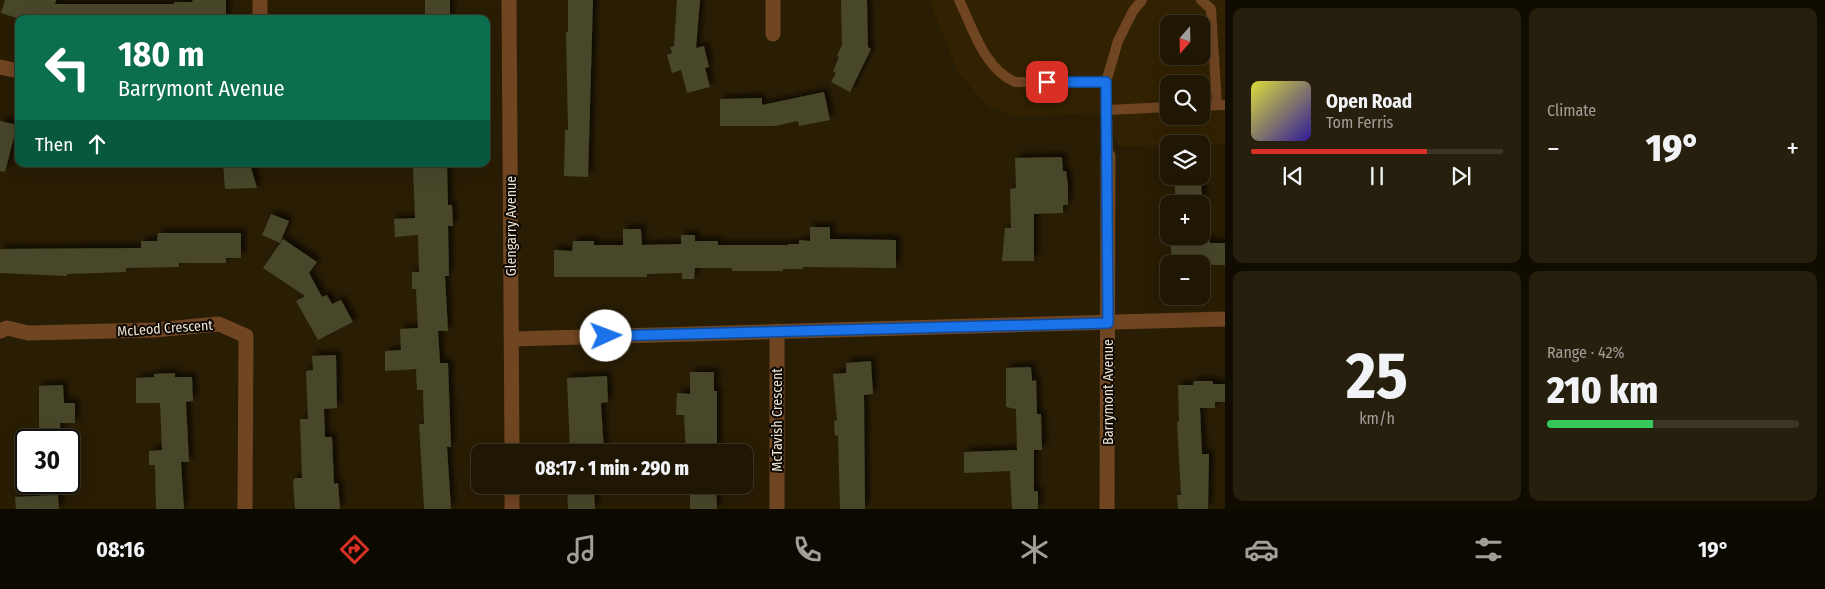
<!DOCTYPE html>
<meta charset="utf-8">
<style>
:root{--surface:#1f1603;--page:#271f0d;--text:#f1f3f6;--muted:#a19f9a;--line:#3c3525;--accent:#d93025}
body{margin:0;font-family:"Fira Sans Condensed",sans-serif;background:var(--page);color:var(--text);height:100vh;display:flex;flex-direction:column;font-size:19px;white-space:nowrap}
*{box-sizing:border-box;margin:0}
p{font-size:16px;color:var(--muted)}
.icon{flex:none;width:28px;height:28px;fill:none;stroke:currentColor;stroke-width:2;stroke-linecap:round;stroke-linejoin:round}
.map{position:relative;flex:1;overflow:hidden}
.drawer{display:flex;flex-direction:column;gap:8px;padding:8px;background:#110c02;width:600px}
.drawer>*{flex:none}
.top-card{position:absolute;left:15px;top:15px;width:475px;height:152px;border-radius:10px;box-shadow:0 5px 20px #0002,0 0 0 1px var(--line);background:#0b6e4f;color:#fff;overflow:hidden}
.needle{width:32px;rotate:200deg}
.controls{position:absolute;left:1160px;top:15px;display:grid;gap:10px}
.controls a{display:grid;place-items:center;width:50px;height:50px;border-radius:10px;background:var(--surface);box-shadow:0 5px 20px #0002,0 0 0 1px var(--line);font-size:25px}
.speed{position:absolute;left:15px;top:429px;display:flex;gap:10px;font-size:25px;font-weight:700;text-align:center}
.speed>*{display:grid;place-content:center;width:65px;height:65px;border-radius:50%;background:var(--surface);box-shadow:0 5px 20px #0002,0 0 0 1px var(--line);line-height:1}
.speed .limit{border:2px solid #111;border-radius:8px;background:#fff;color:#111}
.pin{position:absolute;display:grid;place-items:center;width:42px;height:42px;color:#fff;margin:-21px;border-radius:10px;box-shadow:0 2px 8px #0006}
.me{position:absolute;width:55px;margin:-28px;rotate:88deg;stroke-linejoin:round;filter:drop-shadow(0 0 4px #0008)}
.turn{display:flex;align-items:center;gap:18px;height:105px;padding:0 20px;font-size:22px}
.turn .icon{width:65px;height:65px;stroke-width:2.5}
.turn b{display:block;font-size:35px;line-height:42px}
.then{display:flex;align-items:center;height:48px;padding:0 20px;background:#0003;gap:10px;font-size:19px}
.big{font-size:38px;font-weight:800;line-height:1.1}
.drawer .card{flex:1;display:flex;flex-direction:column;justify-content:center;gap:8px;min-width:0;padding:0 18px;border-radius:10px;background:var(--page)}
.drawer .dial{align-items:center;gap:0}
.dial b{font-size:65px;line-height:1}
.song{display:flex;align-items:center;gap:15px}
.cover{width:60px;height:60px;border-radius:8px;background:linear-gradient(135deg,hsl(60 70% 55%),hsl(250 70% 35%))}
.played{height:5px;border-radius:2px;background:linear-gradient(90deg,var(--accent) 70%,var(--line) 70%)}
.keys{display:flex;justify-content:space-around;direction:ltr}
.heat{display:flex;justify-content:space-between;align-items:center;font-size:28px;direction:ltr}
.charge{height:8px;border-radius:4px;background:linear-gradient(90deg,#34c759 42%,var(--line) 0)}
.drawer .tiles{flex:1;display:grid;gap:8px;grid-template-columns:repeat(2,1fr)}
.trip{position:absolute;left:471px;top:444px;width:282px;height:50px;border-radius:10px;background:var(--surface);box-shadow:0 5px 20px #0002,0 0 0 1px var(--line);font-weight:800;line-height:50px;text-align:center}
.tabs{display:flex;height:80px;justify-content:space-around;align-items:center;background:#0c0901;color:var(--muted)}
.tabs .icon{width:35px;height:35px}
.tabs .on{color:var(--accent)}
.tabs b{font-size:22px;color:var(--text)}
main{display:flex;flex:1;min-height:0}
.map>svg:first-child{display:block}
</style>
<main>
<div class="map">
<svg width="1225" height="509" viewBox="0 0 1225 509">
<defs>
<filter id="shadow"><feDropShadow dx="4.5" dy="-4.5" stdDeviation="2.5" flood-color="#0009"/></filter>
</defs>
<rect width="100%" height="100%" fill="#291d04"/>
<path fill="#322201" fill-rule="evenodd" d="M929 0H1225V144L1119 146 1100 114 1091 113 1017 116 987 106 958 72ZM1169 24H1201V56H1169ZM1169 84H1201V116H1169Z"/>
<g fill="#48472b" filter="url(#shadow)">
<polygon points="5,0 56,0 55,4 174,4 174,2 192,2 193,0 226,0 226,19 20,19 1,13"/>
<rect x="425" y="0" width="25" height="19"/>
<polygon points="568,0 593,0 588,177 564,176 565,130 568,130 566,32 568,32"/>
<polygon points="677,0 700,0 696,48 704,46 709,67 705,68 710,87 687,93 681,70 672,73 667,55 672,53 670,47 674,46"/>
<polygon points="841,0 867,0 868,47 871,49 850,92 831,82 836,73 833,71 839,57 837,56 842,45"/>
<polygon points="824,92 830,120 799,126 798,121 775,126 720,126 720,99 762,98 762,105"/>
<polygon points="0,121 17,125 5,172 0,171"/>
<polygon points="1062,157 1063,171 1066,171 1068,186 1068,205 1063,205 1063,213 1034,214 1034,261 1002,261 1005,228 1011,228 1010,189 1016,188 1015,158"/>
<polygon points="223,164 250,164 257,188 225,189"/>
<polygon points="426,164 447,164 448,205 452,205 453,226 448,226 449,276 445,276 448,331 438,331 440,363 448,363 451,447 447,447 451,509 424,509 419,424 424,424 423,390 417,390 416,369 385,371 385,351 401,350 400,329 418,328 416,289 412,289 412,272 419,272 418,235 395,237 394,219 415,218 413,167 426,167"/>
<polygon points="1174,176 1201,176 1202,204 1176,204"/>
<polygon points="271,214 289,221 280,243 262,235"/>
<polygon points="810,227 830,227 830,239 896,240 896,268 803,267 803,269 783,269 783,271 732,271 732,268 695,268 694,279 682,279 682,273 647,274 647,277 554,277 554,250 572,251 573,241 594,241 594,245 623,245 623,229 641,229 642,245 681,244 681,235 695,235 695,241 718,241 718,245 788,245 788,244 799,244 799,240 810,241"/>
<polygon points="158,233 241,233 241,258 226,258 226,263 179,263 179,267 126,268 126,272 67,274 67,276 0,273 0,249 141,248 141,241 157,241"/>
<polygon points="1170,236 1201,236 1201,241 1209,240 1210,243 1225,243 1225,265 1172,264"/>
<polygon points="283,239 317,262 309,273 322,297 327,295 332,304 341,300 353,322 318,340 296,301 305,296 263,268"/>
<polygon points="336,355 337,408 324,409 325,437 332,437 334,484 338,483 340,509 295,509 293,481 295,478 302,478 300,419 308,419 306,371 313,370 312,356"/>
<polygon points="871,361 873,394 864,395 865,509 840,509 838,435 835,436 834,421 837,420 833,374 846,373 846,363"/>
<polygon points="1031,367 1032,381 1036,380 1037,414 1041,414 1042,450 1034,450 1034,491 1038,491 1038,509 1012,509 1010,471 964,473 964,452 1017,450 1016,409 1006,407 1006,368"/>
<polygon points="690,372 714,372 714,391 717,391 717,452 686,452 684,415 676,415 677,393 690,394"/>
<polygon points="175,373 175,377 192,377 193,401 186,402 189,462 181,462 184,509 156,509 155,465 149,465 149,451 162,450 160,403 136,403 136,378 154,377 154,374"/>
<polygon points="607,376 608,402 601,403 604,452 570,452 567,378"/>
<polygon points="1194,381 1213,381 1213,384 1225,384 1225,402 1215,402 1215,408 1200,408 1202,454 1209,454 1208,509 1178,509 1177,495 1181,495 1177,422 1179,421 1178,385 1193,385"/>
<polygon points="63,385 64,403 75,403 75,423 60,423 61,440 39,440 39,386"/>
<polygon points="567,485 594,485 595,509 568,509"/>
<polygon points="690,485 716,485 717,509 690,509"/>
<polygon points="58,495 59,509 16,509 15,497"/>
</g>
<g fill="none" stroke-linecap="round" stroke-linejoin="round">
<g stroke="#704522" stroke-width="10">
<path d="M959 0C973 28 984 69 1015 82H1106"/>
<polyline points="1201,0 1211,9 1217,105"/>
<polyline points="1201,106 1225,105"/>
<polyline points="1108,110 1169,107"/>
<polyline points="1108,156 1106,82 1118,41 1133,11 1142,0"/>
</g>
<g stroke="#704522" stroke-width="15">
<polyline points="260,19 260,0"/>
<polyline points="773,34 773,0"/>
<polyline points="0,67 19,71"/>
<polyline points="0,331 7,328 28,333 154,330 219,324 246,336 245,509"/>
<polyline points="512,339 1225,319"/>
<polyline points="777,509 777,331"/>
<polyline points="1107,509 1108,156"/>
</g>
<g stroke="#704522" stroke-width="15">
<polyline points="509,0 512,452"/>
<polyline points="512,509 512,485"/>
</g>
</g>
<g fill="none" stroke-linecap="round" stroke-linejoin="round">
<defs>
<polyline id="route" points="606,336 1108,323 1106,82 1047,82"/>
</defs>
<use href="#route" stroke="#114b97" stroke-width="12"/>
<use href="#route" stroke="#1a73e8" stroke-width="9"/>
</g>
<g text-anchor="middle" stroke-width="4" stroke-linejoin="round" paint-order="stroke">
<g font-size="14" fill="#ede5d6" stroke="#0d0802">
<text transform="translate(511 226) rotate(-90)" y="5">Glengarry Avenue</text>
<text transform="translate(165 328) rotate(-4)" y="5">McLeod Crescent</text>
<text transform="translate(1108 392) rotate(-90)" y="5">Barrymont Avenue</text>
<text transform="translate(777 420) rotate(-90)" y="5">McTavish Crescent</text>
</g>
</g>
</svg>
<div class="controls">
<a><svg class="needle" viewBox="-14 -14 28 28"><path d="M0-13l5 13h-10z" fill="#e53935"/><path d="M0 13l5-13h-10z" fill="#a19f9a"/></svg></a>
<a><svg class="icon" aria-label="search" viewBox="0 0 24 24"><circle cx="10" cy="10" r="6"/><path d="M15 15l6 6"/></svg></a>
<a><svg class="icon" aria-label="layers" viewBox="0 0 24 24"><path d="M12 4l9 5-9 5-9-5zM3 14l9 5 9-5"/></svg></a>
<a>+</a>
<a>−</a>
</div>
<div class="speed"><div class="limit">30</div></div>
<div class="pin" style="left:1047px;top:82px;background:#d93025"><svg class="icon" aria-label="arrive" viewBox="0 0 24 24"><path d="M6 21V4h12l-3 4 3 4H6"/></svg></div>
<svg class="me" style="left:606px;top:336px" viewBox="-20 -20 40 40"><circle r="19" fill="#fff"/><path d="M0-13L10 11 0 6-10 11z" fill="#1a73e8"/></svg>
<div class="trip">08:17 · 1 min · 290 m</div>
<div class="top-card">
<div class="turn"><svg class="icon" aria-label="left" viewBox="0 0 24 24"><path d="M17 20v-9H6M10 6l-5 5 5 5"/></svg><div><b>180 m</b>Barrymont Avenue</div></div>
<div class="then">Then<svg class="icon" aria-label="ahead" viewBox="0 0 24 24"><path d="M12 20V5M6 11l6-6 6 6"/></svg></div>
</div>
</div>
<section class="drawer">
<div class="tiles">
<div class="card">
<div class="song"><i class="cover"></i><div><b>Open Road</b><p>Tom Ferris</p></div></div>
<div class="played"></div>
<div class="keys"><svg class="icon" aria-label="previous" viewBox="0 0 24 24"><path d="M18 5L8 12l10 7zM5 5v14"/></svg><svg class="icon" aria-label="pause" viewBox="0 0 24 24"><path d="M8 5v14M16 5v14"/></svg><svg class="icon" aria-label="next" viewBox="0 0 24 24"><path d="M6 5l10 7-10 7zM19 5v14"/></svg></div>
</div>
<div class="card"><p>Climate</p>
<div class="heat"><a>−</a><b class="big">19°</b><a>+</a></div>
</div>
<div class="card dial"><b>25</b><p>km/h</p></div>
<div class="card"><p>Range · 42%</p><b class="big">210 km</b><div class="charge"></div></div>
</div>
</section>
</main>
<nav class="tabs">
<b>08:16</b>
<svg class="icon on" aria-label="directions" viewBox="0 0 24 24"><path d="M12 3l9 9-9 9-9-9zM9 14v-3h6M13 9l2 2-2 2"/></svg>
<svg class="icon" aria-label="music" viewBox="0 0 24 24"><path d="M9 18V5l10-2v13"/><circle cx="6" cy="18" r="3"/><circle cx="16" cy="16" r="3"/></svg>
<svg class="icon" aria-label="phone" viewBox="0 0 24 24"><path d="M5 4h4l2 5-3 2q2 4 5 5l2-3 5 2v4C11 20 4 13 5 4z"/></svg>
<svg class="icon" aria-label="climate" viewBox="0 0 24 24"><path d="M12 3v18M4 7l16 10M4 17L20 7"/></svg>
<svg class="icon" aria-label="car" viewBox="0 0 24 24"><path d="M5 17H2v-5l4-1 3-4h7l3 4 3 1v5h-3M9 17h6M6 11h13"/><circle cx="7" cy="17" r="2"/><circle cx="17" cy="17" r="2"/></svg>
<svg class="icon" aria-label="filters" viewBox="0 0 24 24"><path d="M4 7h16M4 17h16"/><circle cx="9" cy="7" r="2"/><circle cx="15" cy="17" r="2"/></svg>
<b>19°</b>
</nav>
